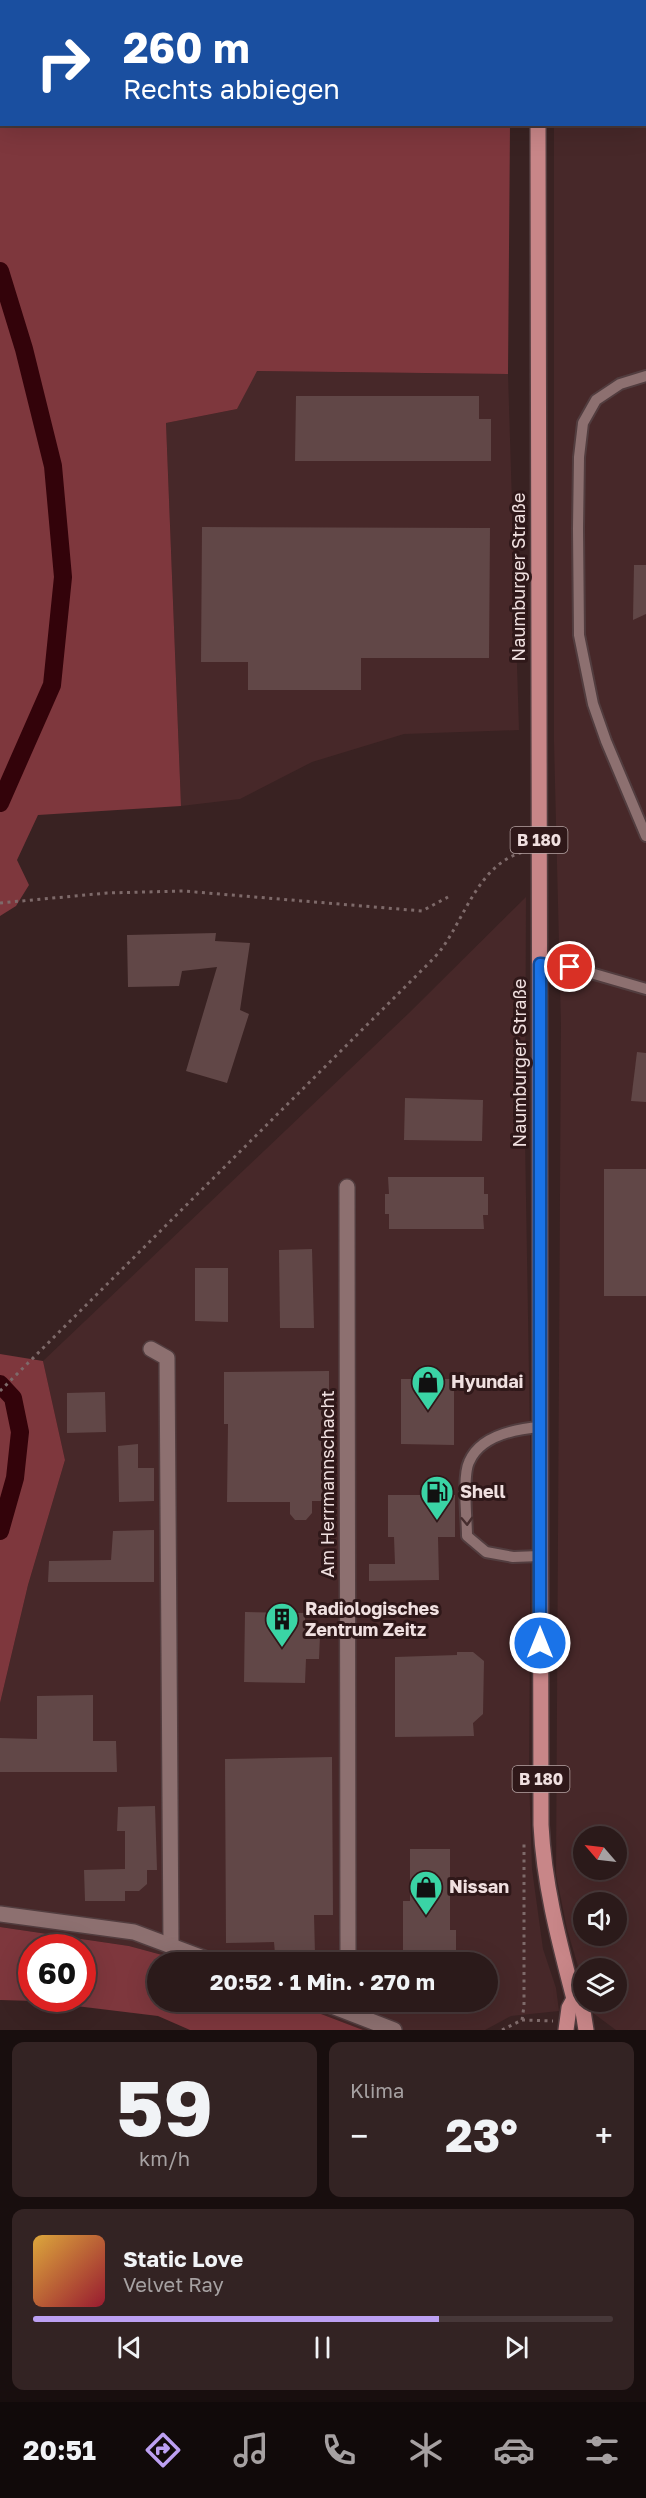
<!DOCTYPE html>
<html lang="de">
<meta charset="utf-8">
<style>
:root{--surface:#2b1a1a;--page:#332323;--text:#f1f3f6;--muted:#a6a1a2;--line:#473839;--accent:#bca0f2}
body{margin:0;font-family:"Golos Text",sans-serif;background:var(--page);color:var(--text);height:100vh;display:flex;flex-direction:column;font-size:22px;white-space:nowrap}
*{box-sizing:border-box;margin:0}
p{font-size:20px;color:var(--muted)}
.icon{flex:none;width:33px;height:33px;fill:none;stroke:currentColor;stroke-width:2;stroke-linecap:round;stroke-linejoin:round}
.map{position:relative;height:2030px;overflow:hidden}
.drawer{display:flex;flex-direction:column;gap:12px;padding:12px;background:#180e0e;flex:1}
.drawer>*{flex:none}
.banner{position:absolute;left:0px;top:0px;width:646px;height:126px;box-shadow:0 6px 24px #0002,0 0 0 2px var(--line);background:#1a4fa0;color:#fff;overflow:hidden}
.needle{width:39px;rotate:298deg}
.buttons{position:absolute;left:573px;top:1826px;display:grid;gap:12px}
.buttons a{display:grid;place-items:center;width:54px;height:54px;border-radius:50%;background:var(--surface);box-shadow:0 6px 24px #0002,0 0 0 2px var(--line);font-size:30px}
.speed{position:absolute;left:18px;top:1934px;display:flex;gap:12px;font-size:30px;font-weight:700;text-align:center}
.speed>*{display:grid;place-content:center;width:78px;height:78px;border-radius:50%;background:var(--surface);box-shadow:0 6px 24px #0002,0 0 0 2px var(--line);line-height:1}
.speed .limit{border:9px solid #d22;background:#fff;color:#111}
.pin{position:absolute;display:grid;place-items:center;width:51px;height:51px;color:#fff;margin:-26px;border:3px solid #fff;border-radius:50%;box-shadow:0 2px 6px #0007}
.me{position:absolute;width:66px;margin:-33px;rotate:0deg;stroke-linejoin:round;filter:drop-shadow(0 0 4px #0008)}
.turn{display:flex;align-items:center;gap:21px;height:126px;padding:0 24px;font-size:27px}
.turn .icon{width:78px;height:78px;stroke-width:2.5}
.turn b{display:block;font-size:42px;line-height:51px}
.big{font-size:45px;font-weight:700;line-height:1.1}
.drawer .widget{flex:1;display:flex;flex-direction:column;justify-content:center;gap:9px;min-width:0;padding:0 21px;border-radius:12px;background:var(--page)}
.drawer .dial{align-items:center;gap:0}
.dial b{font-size:78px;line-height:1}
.song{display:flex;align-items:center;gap:18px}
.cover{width:72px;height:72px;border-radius:9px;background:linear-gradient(135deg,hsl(40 70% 55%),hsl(350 70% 35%))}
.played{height:6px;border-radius:3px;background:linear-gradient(90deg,var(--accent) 70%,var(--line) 70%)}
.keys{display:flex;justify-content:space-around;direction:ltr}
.heat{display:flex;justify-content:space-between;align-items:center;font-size:33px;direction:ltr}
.drawer .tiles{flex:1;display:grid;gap:12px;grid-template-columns:1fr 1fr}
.widget:last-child{grid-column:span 2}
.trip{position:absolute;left:147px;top:1952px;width:351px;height:60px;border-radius:30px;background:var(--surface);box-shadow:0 6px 24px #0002,0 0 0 2px var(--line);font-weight:700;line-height:60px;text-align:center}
.tab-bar{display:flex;height:96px;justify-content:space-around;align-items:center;background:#110a0a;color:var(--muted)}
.tab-bar .icon{width:42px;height:42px}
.tab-bar .on{color:var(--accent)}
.tab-bar b{font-size:27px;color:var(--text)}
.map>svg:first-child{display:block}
</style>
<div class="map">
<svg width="646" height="2030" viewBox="0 0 646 2030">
<rect width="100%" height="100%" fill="#392222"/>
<g fill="#472829" fill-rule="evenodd">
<path d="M554 0H646V2030H616L593 2013 589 2001H616V1968H584L583 1983 567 1929 556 1874 561 1025 554 742V125L645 124V2ZM584 1836H616V1869H584ZM584 1902H616V1935H584Z"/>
<polygon points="256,371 508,374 519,730 404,734 312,762 240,799 181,806 166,423 237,409"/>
<polygon points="526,897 525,1138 531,1494 529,1776 532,1869 543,1949 556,1988 559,2011 511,2016 485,2030 363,2030 287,2001 488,2001 488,1962 188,1962 129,1946 0,1927 0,1703 28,1585 65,1460 43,1361 409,1013"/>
</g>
<g fill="#7e373d" fill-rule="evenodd">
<polygon points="0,0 510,0 2,2 2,124 510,125 508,374 257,371 237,409 166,423 181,806 38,815 17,860 29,885 16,906 0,916"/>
<polygon points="0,1354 43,1361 65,1460 28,1585 0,1703"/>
<path d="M0 1927 129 1946 188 1962H158V2001H287L363 2030H190L158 2016 35 2001 0 2000ZM32 1947H82V1998H32Z"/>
</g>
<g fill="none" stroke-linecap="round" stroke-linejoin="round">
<g stroke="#33030a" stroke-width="18">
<polyline points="0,271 24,349 53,466 63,577 52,685 0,803"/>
<polyline points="0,1384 13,1398 20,1432 15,1478 0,1531"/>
</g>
</g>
<g fill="#614747">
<polygon points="296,396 479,396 479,419 491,419 491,461 295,461"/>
<polygon points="202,527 490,528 489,658 361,658 361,690 248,690 248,662 201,662"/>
<polygon points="634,565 646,565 646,614 633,620"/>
<polygon points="216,933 215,941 250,943 240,1010 249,1014 227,1083 186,1071 217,967 182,971 179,986 128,987 127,935"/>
<polygon points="637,1052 646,1053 646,1102 631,1101"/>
<polygon points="405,1098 483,1100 482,1141 404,1140"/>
<rect x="604" y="1169" width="42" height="127"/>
<polygon points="388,1177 484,1177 484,1194 488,1194 488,1215 483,1215 484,1229 389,1229 389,1214 385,1214 385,1194 389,1194"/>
<polygon points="312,1249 314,1328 280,1328 279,1250"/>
<polygon points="195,1268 228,1268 228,1322 195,1321"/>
<polygon points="329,1371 329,1424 321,1424 323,1501 312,1501 312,1513 306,1520 295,1520 290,1514 290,1502 227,1502 228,1424 224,1424 224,1372"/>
<polygon points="401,1379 454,1379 454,1445 401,1444"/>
<polygon points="105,1392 106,1432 67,1433 67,1393"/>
<polygon points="138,1444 138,1468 154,1468 154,1501 119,1502 118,1446"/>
<polygon points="388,1495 455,1495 455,1537 438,1537 439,1580 369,1581 369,1564 395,1564 394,1537 388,1537"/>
<polygon points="154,1530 154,1582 48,1582 49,1561 111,1560 113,1531"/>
<polygon points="245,1612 305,1613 305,1636 320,1636 319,1659 306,1659 305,1683 244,1682"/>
<polygon points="457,1652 473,1652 484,1661 483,1714 473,1723 474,1736 395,1737 395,1657 457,1655"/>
<polygon points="93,1695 93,1741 116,1741 117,1772 0,1772 0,1738 37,1739 37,1696"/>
<polygon points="332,1757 333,1915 314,1915 315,1954 310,1954 310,1962 289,1962 281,1954 275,1954 274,1942 226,1943 225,1759"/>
<polygon points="155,1806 157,1870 147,1870 147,1884 139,1891 125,1891 125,1901 85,1901 84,1870 125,1869 125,1831 117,1831 118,1807"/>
<polygon points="410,1849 450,1849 450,1930 456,1930 456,1962 403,1962 403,1901 410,1901"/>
</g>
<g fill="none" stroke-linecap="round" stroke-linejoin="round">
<defs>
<g id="service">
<polyline points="646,376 620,384 596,400 583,423 579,457 578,529 579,635 593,704 606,741 646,836"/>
<polyline points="540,964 570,967 646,989"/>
<path d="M540 1556 513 1557 486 1552 467 1536C467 1519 462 1477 469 1462 480 1436 515 1429 540 1427"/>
</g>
<g id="minor">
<polyline points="347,1187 348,1962"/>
<polyline points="151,1349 167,1358 171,1946"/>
<polyline points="0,1914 134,1932 214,1962"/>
<polyline points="319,2001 394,2030"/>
</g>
<g id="primary">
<polyline points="537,0 537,2"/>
<path d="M538 124 541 1825C544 1885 559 1941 574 1999L582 2005 586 2030"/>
<polyline points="566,2030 569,2008 574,1999"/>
</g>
</defs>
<use href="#service" stroke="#523d3f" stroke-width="14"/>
<use href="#minor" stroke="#523d3f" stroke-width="18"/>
<use href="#primary" stroke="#523d3f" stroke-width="18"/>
<g stroke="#7e6a6a" stroke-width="3" stroke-dasharray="3 4.5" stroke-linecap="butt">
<polyline points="0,903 107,893 184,891 422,911 448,897"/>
<path d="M0 1391 424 968C431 961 438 954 443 947 466 914 480 864 523 852"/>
<polyline points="522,2020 553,2021"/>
<polyline points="502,2030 522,2020 524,2006 524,1840"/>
</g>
<use href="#service" stroke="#8d7070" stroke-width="10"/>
<use href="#minor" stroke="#8d7070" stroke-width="15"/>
<use href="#primary" stroke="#c88688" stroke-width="15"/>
</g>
<defs><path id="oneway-chevron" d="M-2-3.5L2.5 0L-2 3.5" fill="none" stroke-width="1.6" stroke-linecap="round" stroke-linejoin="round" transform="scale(1.5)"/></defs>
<use stroke="#462e2f" href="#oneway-chevron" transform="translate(467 1521) rotate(88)"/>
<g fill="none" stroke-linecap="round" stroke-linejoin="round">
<defs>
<polyline id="route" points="540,1643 540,964 570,967"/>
</defs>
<use href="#route" stroke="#114b97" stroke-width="15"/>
<use href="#route" stroke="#1a73e8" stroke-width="10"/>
</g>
<defs>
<symbol id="shop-pin" viewBox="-11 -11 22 30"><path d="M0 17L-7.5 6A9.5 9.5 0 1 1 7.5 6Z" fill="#3ad4a5" stroke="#2f1819"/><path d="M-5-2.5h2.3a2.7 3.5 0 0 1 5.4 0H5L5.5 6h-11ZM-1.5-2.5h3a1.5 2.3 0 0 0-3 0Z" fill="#111"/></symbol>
<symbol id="fuel-pin" viewBox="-11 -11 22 30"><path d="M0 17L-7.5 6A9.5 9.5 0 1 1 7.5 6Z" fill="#3ad4a5" stroke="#2f1819"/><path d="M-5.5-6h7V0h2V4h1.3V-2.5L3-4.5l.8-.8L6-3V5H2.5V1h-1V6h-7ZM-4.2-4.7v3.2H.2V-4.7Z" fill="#111"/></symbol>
<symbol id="building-pin" viewBox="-11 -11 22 30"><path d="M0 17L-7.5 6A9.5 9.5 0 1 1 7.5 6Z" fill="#3ad4a5" stroke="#2f1819"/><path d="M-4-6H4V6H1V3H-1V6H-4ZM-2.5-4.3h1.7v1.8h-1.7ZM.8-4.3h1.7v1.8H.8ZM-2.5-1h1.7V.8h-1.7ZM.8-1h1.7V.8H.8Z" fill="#111"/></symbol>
</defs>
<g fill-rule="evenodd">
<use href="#shop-pin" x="409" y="1363" width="38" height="52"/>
<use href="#fuel-pin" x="418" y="1473" width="38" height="52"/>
<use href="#building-pin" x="263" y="1600" width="38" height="52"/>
<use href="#shop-pin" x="407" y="1868" width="38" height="52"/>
</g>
<g text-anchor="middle" stroke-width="6" stroke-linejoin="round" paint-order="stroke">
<g fill="#2f1819" stroke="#b6a4a4" stroke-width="1.5">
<rect x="510.5" y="827" width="57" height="26" rx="4.5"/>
<rect x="512.5" y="1766" width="57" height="26" rx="4.5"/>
</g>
<g font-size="16" font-weight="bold" fill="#f0e0e0">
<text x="539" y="846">B 180</text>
<text x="541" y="1785">B 180</text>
</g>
<g font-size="18" fill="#f0e0e0" stroke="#2f1819">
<text transform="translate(519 577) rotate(-90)" y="6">Naumburger Straße</text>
<text transform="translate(520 1063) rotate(-90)" y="6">Naumburger Straße</text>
<text transform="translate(328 1484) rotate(-90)" y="6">Am Herrmannschacht</text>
</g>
<g font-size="18" font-weight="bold" fill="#f0e0e0" stroke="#2f1819" text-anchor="start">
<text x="451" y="1388">Hyundai</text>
<text x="460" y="1498">Shell</text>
<text x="305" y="1615">Radiologisches<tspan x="305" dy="21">Zentrum Zeitz</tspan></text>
<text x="449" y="1893">Nissan</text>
</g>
</g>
</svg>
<div class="buttons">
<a><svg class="needle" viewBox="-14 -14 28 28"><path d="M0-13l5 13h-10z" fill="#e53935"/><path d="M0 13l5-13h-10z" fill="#a6a1a2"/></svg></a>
<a><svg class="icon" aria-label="sound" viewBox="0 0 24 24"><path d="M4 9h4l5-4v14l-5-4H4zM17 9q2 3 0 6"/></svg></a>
<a><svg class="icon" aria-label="layers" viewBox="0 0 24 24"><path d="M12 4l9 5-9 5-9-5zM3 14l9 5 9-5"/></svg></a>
</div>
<div class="speed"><div class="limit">60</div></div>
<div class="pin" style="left:570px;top:967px;background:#d93025"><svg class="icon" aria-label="arrive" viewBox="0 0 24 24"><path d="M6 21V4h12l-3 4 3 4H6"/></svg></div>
<svg class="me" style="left:540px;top:1643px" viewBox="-20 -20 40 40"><circle r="17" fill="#1a73e8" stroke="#fff" stroke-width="3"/><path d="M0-11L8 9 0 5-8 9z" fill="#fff"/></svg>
<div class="trip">20:52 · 1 Min. · 270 m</div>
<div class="banner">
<div class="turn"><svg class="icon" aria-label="right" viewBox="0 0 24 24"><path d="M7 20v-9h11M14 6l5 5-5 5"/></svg><div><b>260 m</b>Rechts abbiegen</div></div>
</div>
</div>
<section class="drawer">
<div class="tiles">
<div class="widget dial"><b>59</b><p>km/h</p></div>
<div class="widget"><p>Klima</p>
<div class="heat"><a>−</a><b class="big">23°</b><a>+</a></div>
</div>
<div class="widget">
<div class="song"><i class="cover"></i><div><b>Static Love</b><p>Velvet Ray</p></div></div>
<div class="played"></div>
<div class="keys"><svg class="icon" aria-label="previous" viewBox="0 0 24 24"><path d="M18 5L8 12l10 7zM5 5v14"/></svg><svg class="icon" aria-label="pause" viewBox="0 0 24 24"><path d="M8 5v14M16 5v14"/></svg><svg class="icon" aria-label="next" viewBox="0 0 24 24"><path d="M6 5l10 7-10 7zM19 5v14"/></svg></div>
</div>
</div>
</section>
<nav class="tab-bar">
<b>20:51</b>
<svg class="icon on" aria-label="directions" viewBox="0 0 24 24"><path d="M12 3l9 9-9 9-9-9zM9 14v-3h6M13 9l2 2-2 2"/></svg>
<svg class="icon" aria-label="music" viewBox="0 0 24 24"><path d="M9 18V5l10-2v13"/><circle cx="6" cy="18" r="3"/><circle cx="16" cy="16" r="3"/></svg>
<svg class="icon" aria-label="phone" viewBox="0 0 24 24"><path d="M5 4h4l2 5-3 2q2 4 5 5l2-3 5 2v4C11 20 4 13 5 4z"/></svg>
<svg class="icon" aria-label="climate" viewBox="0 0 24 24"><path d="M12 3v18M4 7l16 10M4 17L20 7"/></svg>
<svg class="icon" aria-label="car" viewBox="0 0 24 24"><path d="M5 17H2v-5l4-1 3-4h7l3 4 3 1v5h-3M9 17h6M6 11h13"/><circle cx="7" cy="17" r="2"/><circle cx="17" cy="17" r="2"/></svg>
<svg class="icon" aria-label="filters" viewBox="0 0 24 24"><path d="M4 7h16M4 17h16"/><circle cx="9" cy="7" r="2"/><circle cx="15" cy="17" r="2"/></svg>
</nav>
